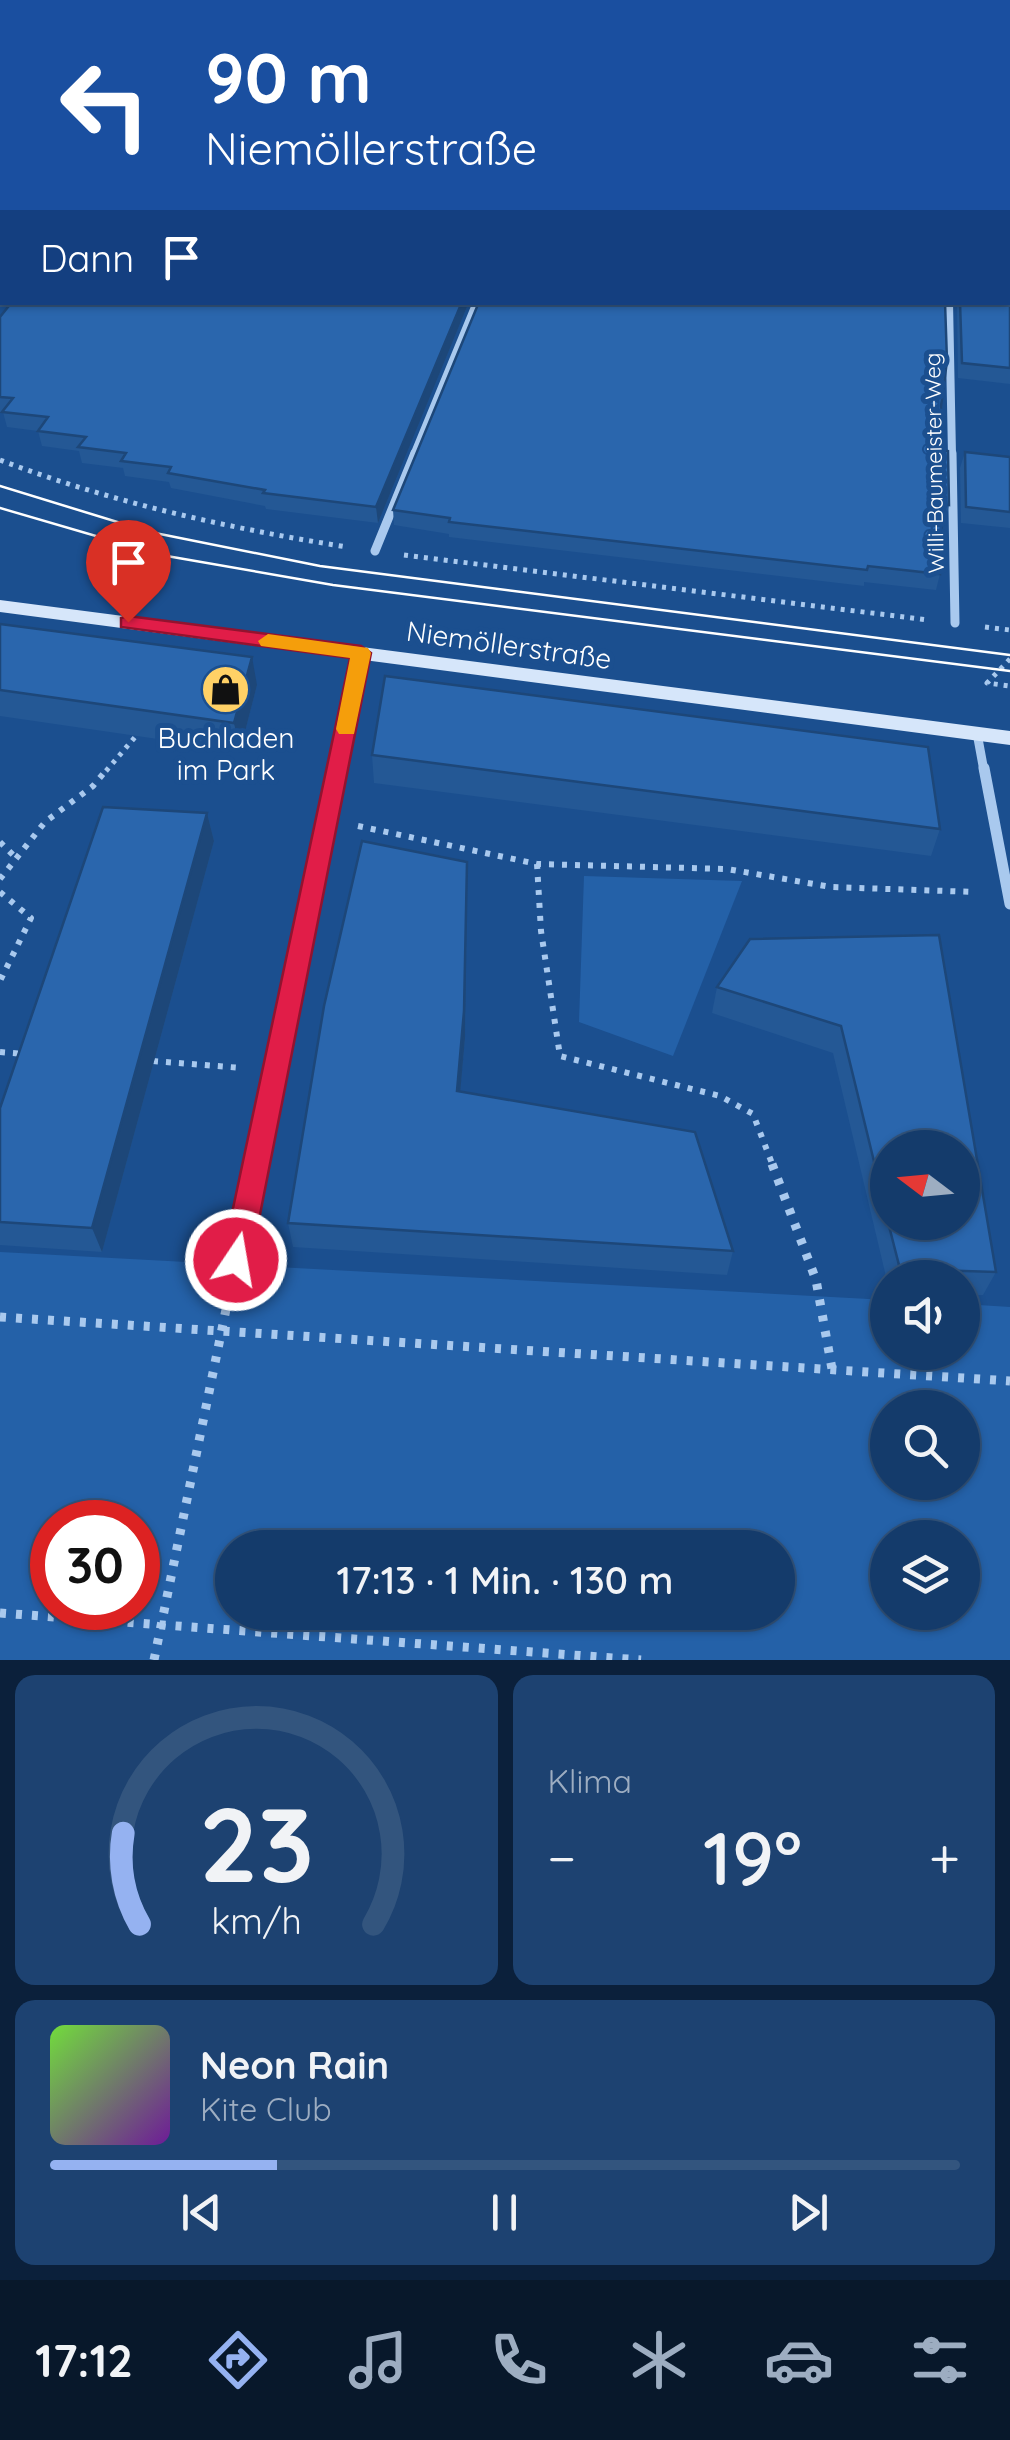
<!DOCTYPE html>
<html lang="de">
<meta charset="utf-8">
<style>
:root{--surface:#143b6b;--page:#1d4271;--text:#f1f3f6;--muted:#9dadc1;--line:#33557e;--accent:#95b2f1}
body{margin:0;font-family:Quicksand,sans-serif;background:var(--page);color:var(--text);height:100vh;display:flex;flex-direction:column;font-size:38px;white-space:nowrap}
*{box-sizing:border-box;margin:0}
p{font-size:32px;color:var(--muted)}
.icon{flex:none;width:55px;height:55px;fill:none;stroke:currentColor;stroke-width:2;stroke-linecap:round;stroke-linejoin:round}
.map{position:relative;height:1660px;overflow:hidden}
.panel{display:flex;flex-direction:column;gap:15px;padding:15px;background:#0b203b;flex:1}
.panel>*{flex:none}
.guide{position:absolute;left:0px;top:0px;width:1010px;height:305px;box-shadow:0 2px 8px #0004,0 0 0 2px var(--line);background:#1a4fa0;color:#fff;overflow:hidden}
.needle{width:65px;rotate:286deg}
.fabs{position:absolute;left:870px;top:1130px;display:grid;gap:20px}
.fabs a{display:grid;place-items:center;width:110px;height:110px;border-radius:50%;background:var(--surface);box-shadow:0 2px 8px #0004,0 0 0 2px var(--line);font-size:50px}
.speed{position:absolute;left:30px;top:1500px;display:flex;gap:20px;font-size:50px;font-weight:700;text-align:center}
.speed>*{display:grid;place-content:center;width:130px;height:130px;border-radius:50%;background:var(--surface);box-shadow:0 2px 8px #0004,0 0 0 2px var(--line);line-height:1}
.speed .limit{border:15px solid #d22;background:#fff;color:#111}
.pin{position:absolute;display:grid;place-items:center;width:85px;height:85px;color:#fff;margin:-102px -42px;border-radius:50% 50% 50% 0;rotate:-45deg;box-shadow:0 0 10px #0007}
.pin .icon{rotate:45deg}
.me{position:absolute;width:110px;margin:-55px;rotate:12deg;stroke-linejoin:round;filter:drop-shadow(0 0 8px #0008)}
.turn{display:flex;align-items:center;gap:35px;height:210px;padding:0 40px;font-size:45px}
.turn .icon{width:130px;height:130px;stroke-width:2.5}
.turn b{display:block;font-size:70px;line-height:85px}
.then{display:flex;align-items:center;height:95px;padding:0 40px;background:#0003;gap:20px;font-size:38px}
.big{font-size:75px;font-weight:600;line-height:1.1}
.panel .tile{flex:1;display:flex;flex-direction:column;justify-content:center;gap:15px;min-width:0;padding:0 35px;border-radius:20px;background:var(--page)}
.panel .dial{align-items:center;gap:0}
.dial svg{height:260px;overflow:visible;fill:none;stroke:var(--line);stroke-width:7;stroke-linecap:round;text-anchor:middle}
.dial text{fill:var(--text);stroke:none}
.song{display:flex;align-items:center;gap:30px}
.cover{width:120px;height:120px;border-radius:15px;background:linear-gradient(135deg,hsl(100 70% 55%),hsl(280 70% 35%))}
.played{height:10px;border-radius:5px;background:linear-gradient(90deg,var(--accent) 25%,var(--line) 25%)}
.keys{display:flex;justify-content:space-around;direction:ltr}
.heat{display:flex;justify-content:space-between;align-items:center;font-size:55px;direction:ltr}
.panel .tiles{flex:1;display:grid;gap:15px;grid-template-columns:1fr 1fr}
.tile:last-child{grid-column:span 2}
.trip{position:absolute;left:215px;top:1530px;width:580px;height:100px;border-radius:50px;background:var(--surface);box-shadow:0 2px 8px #0004,0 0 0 2px var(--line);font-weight:600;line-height:100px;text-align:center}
.menu{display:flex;height:160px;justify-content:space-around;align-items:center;background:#08182b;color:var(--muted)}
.menu .icon{width:70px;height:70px}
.menu .active{color:var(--accent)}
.menu b{font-size:45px;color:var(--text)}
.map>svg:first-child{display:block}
</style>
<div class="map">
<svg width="1010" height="1660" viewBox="0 0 1010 1660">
<rect width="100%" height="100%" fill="#1b4f8f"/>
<g fill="#2461a8" fill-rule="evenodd">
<polygon points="210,0 624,0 661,2 244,2"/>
<polygon points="584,876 742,881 673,1056 579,1022"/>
<path d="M0 1252 887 1300 888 1352H962L963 1304 1010 1307V1660H0ZM888 1408H962V1482H888ZM52 1522H138V1608H52ZM888 1538H962V1612H888ZM232 1548H778V1612H232Z"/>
</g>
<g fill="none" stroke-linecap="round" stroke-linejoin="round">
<polyline stroke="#a9c9ee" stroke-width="4" stroke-dasharray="2.5 4" stroke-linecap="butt" points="160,0 195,2"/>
<g stroke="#a9c9ee" stroke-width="5" stroke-dasharray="4 6" stroke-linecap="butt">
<path d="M0 460C113 503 228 528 347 547"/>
<polyline points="404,555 928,620"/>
<polyline points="985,627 1010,630"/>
<polyline points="1010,659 987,683 1010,686"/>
<polyline points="106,771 136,736"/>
</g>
<g stroke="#a9c9ee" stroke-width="6" stroke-dasharray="5 8" stroke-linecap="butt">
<polyline points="358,826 537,864 727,869 831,887 975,892"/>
<polyline points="0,842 15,857"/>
<polyline points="537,864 541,931 560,1056 720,1096 753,1114 773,1166"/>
<polyline points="0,879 45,822 93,786 108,768"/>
<polyline points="0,892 31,918 0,981"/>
<polyline points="0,1052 24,1054"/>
<polyline points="153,1061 242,1068"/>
</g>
<g stroke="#a9c9ee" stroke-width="9" stroke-dasharray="6 10" stroke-linecap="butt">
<polyline points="772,1164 816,1280 832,1369"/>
<polyline points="0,1317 1010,1381"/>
<polyline points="0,1613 641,1660"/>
<polyline points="154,1660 230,1290"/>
</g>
<g stroke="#a9c9ee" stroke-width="8">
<polyline points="949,302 952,455"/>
<polyline points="414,455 477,302"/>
</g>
<g stroke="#a9c9ee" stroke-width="9">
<polyline points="952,453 955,623"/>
<polyline points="375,551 415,453"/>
<polyline points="977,733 984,771"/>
<polyline points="337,771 361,653"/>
</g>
<g stroke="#a9c9ee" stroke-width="11">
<polyline points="984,768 1010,904"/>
<polyline points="255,1166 337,768"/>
</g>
<polyline stroke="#a9c9ee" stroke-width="14" points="236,1260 256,1164"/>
<polygon fill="#d6e6fa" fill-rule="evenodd" points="0,600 1010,731 1010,745 0,612"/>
<g stroke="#fff" stroke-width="2.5">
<polyline points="0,486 150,532 320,566 1010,655"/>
<polyline points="0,508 161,555 333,585 1010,671"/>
</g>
</g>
<g fill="#245895" fill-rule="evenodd">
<rect x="0" y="92" width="2" height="204"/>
<polygon points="1010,216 1010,384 958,378 957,302 1008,302"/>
<polygon points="12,302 469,302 378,523 266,509 265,506 171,488 169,482 125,476 123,468 82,463 79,451 42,446 38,431 7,427 3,412 0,412 0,317"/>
<polygon points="941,406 941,450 949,505 945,521 941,520 940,574 936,590 864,582 864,586 449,537 449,534 394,525 393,510"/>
<polygon points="965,452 1010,457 1010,528 961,523 960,468"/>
<polygon points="0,624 257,685 240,751 0,716"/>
<polygon points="372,755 940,829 931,856 374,783"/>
<polygon points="207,813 214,841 102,1252 0,1245 0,1108"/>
<polygon points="467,889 465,1038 460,1092 733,1251 727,1275 293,1247 288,1223"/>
<path d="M939 935 996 1272 983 1295H962V1278H888V1285L833 1053 712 1013 717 987ZM888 1148 962 1222H888Z"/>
</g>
<g fill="#1d4779">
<polygon points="462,302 469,302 378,523 376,507"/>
<polygon points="252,657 257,685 240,751 234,723"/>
<polygon points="207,813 214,841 102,1252 92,1228"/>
<polygon points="467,862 465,1038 458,1117 457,1091"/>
</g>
<g fill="#2a66ad" stroke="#1d4779" stroke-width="2.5">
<rect x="0" y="92" width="2" height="190"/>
<polygon points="1008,216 1010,216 1010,368 962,363 960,302 1008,302"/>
<polygon points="12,302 462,302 376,507 263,493 265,490 168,473 171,467 121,461 126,453 78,447 86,437 38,431 48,417 2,412 13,398 0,397 0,317"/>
<polygon points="479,302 945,302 947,361 941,406 941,450 948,451 949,505 942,504 940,574 868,566 867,570 449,522 450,518 393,510"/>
<polygon points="965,452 1010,457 1010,512 966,507"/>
<polygon points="0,624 252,657 234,723 0,690"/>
<polygon points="385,676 928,747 940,829 372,755"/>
<polygon points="103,807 207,813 92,1228 0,1222 0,1108"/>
<polygon points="362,841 467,862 464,1011 457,1091 695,1132 733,1251 288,1223 324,1006"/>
<polygon points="939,935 996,1272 900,1269 888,1222 962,1222 962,1148 888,1148 888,1219 841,1026 717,987 750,939"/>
</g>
<polygon fill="#e11d48" stroke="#92132f" stroke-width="2.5" points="128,616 361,646 371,653 251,1260 246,1269 236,1273 226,1269 222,1260 350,658 121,627 121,618"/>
<polygon fill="#f59e0b" points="268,634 368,648 371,653 354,734 339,734 336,729 350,658 261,646 258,641"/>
<defs>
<symbol id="shop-disc" viewBox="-11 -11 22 22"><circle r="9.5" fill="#ffd166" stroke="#1b4f8f"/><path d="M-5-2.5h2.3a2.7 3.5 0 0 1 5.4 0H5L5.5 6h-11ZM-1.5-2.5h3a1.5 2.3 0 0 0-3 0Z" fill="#111"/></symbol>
</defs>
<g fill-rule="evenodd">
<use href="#shop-disc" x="198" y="662" width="55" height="55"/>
</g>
<g text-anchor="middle" stroke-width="10" stroke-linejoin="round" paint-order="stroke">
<g font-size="22" fill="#fff" stroke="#1b4f8f">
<text transform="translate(934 463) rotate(-91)" y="8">Willi-Baumeister-Weg</text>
</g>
<g font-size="28" fill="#fff" stroke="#1b4f8f">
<text transform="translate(509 645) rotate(8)" y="10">Niemöllerstraße</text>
</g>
<g font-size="28" fill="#fff" stroke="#1b4f8f">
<text x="226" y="748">Buchladen<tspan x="226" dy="32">im Park</tspan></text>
</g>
</g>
</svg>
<div class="fabs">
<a><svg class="needle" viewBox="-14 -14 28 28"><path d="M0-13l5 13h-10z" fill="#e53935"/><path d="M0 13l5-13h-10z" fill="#9dadc1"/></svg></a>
<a><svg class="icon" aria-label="sound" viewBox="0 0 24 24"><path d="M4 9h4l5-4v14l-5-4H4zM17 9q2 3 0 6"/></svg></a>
<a><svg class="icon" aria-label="search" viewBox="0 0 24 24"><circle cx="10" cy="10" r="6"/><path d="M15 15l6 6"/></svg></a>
<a><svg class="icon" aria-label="layers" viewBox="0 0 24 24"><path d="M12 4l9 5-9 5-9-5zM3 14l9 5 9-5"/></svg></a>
</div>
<div class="speed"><div class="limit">30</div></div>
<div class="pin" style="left:128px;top:622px;background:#d93025"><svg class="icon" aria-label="arrive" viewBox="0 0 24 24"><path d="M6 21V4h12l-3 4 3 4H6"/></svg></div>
<svg class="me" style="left:236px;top:1260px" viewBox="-20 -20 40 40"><circle r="17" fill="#e11d48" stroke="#fff" stroke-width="3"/><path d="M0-11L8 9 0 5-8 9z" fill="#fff"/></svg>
<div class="trip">17:13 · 1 Min. · 130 m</div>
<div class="guide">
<div class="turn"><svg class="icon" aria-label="left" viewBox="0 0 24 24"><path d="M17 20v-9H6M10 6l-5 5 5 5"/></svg><div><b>90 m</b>Niemöllerstraße</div></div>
<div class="then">Dann<svg class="icon" aria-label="arrive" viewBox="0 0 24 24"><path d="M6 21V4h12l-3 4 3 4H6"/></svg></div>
</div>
</div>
<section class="panel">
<div class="tiles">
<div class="tile dial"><svg viewBox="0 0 100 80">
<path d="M14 69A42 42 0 1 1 86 69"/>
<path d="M14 69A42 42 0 0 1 9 41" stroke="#95b2f1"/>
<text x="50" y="56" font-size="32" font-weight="700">23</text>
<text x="50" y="72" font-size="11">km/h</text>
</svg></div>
<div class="tile"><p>Klima</p>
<div class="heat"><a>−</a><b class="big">19°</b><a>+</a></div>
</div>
<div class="tile">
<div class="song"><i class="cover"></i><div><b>Neon Rain</b><p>Kite Club</p></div></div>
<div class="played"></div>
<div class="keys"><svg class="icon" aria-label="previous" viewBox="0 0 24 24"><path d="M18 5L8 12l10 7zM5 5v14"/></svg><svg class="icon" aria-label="pause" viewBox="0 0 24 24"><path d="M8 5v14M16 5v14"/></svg><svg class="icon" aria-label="next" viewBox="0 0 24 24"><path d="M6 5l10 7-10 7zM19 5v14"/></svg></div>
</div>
</div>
</section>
<nav class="menu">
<b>17:12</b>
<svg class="icon active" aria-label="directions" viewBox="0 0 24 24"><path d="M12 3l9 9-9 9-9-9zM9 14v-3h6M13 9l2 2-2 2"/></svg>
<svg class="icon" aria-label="music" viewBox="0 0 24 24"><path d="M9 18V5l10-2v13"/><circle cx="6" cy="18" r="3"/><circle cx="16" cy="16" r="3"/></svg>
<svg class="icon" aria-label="phone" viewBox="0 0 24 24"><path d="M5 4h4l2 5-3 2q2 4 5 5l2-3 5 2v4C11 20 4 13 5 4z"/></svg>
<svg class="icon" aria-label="climate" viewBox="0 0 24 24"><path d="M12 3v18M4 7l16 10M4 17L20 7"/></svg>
<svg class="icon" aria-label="car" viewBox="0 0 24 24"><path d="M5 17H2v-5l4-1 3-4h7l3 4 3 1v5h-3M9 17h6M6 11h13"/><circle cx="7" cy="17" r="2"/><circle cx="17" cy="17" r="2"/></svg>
<svg class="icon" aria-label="filters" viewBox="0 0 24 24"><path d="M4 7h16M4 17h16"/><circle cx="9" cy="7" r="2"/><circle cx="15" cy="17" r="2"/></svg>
</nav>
